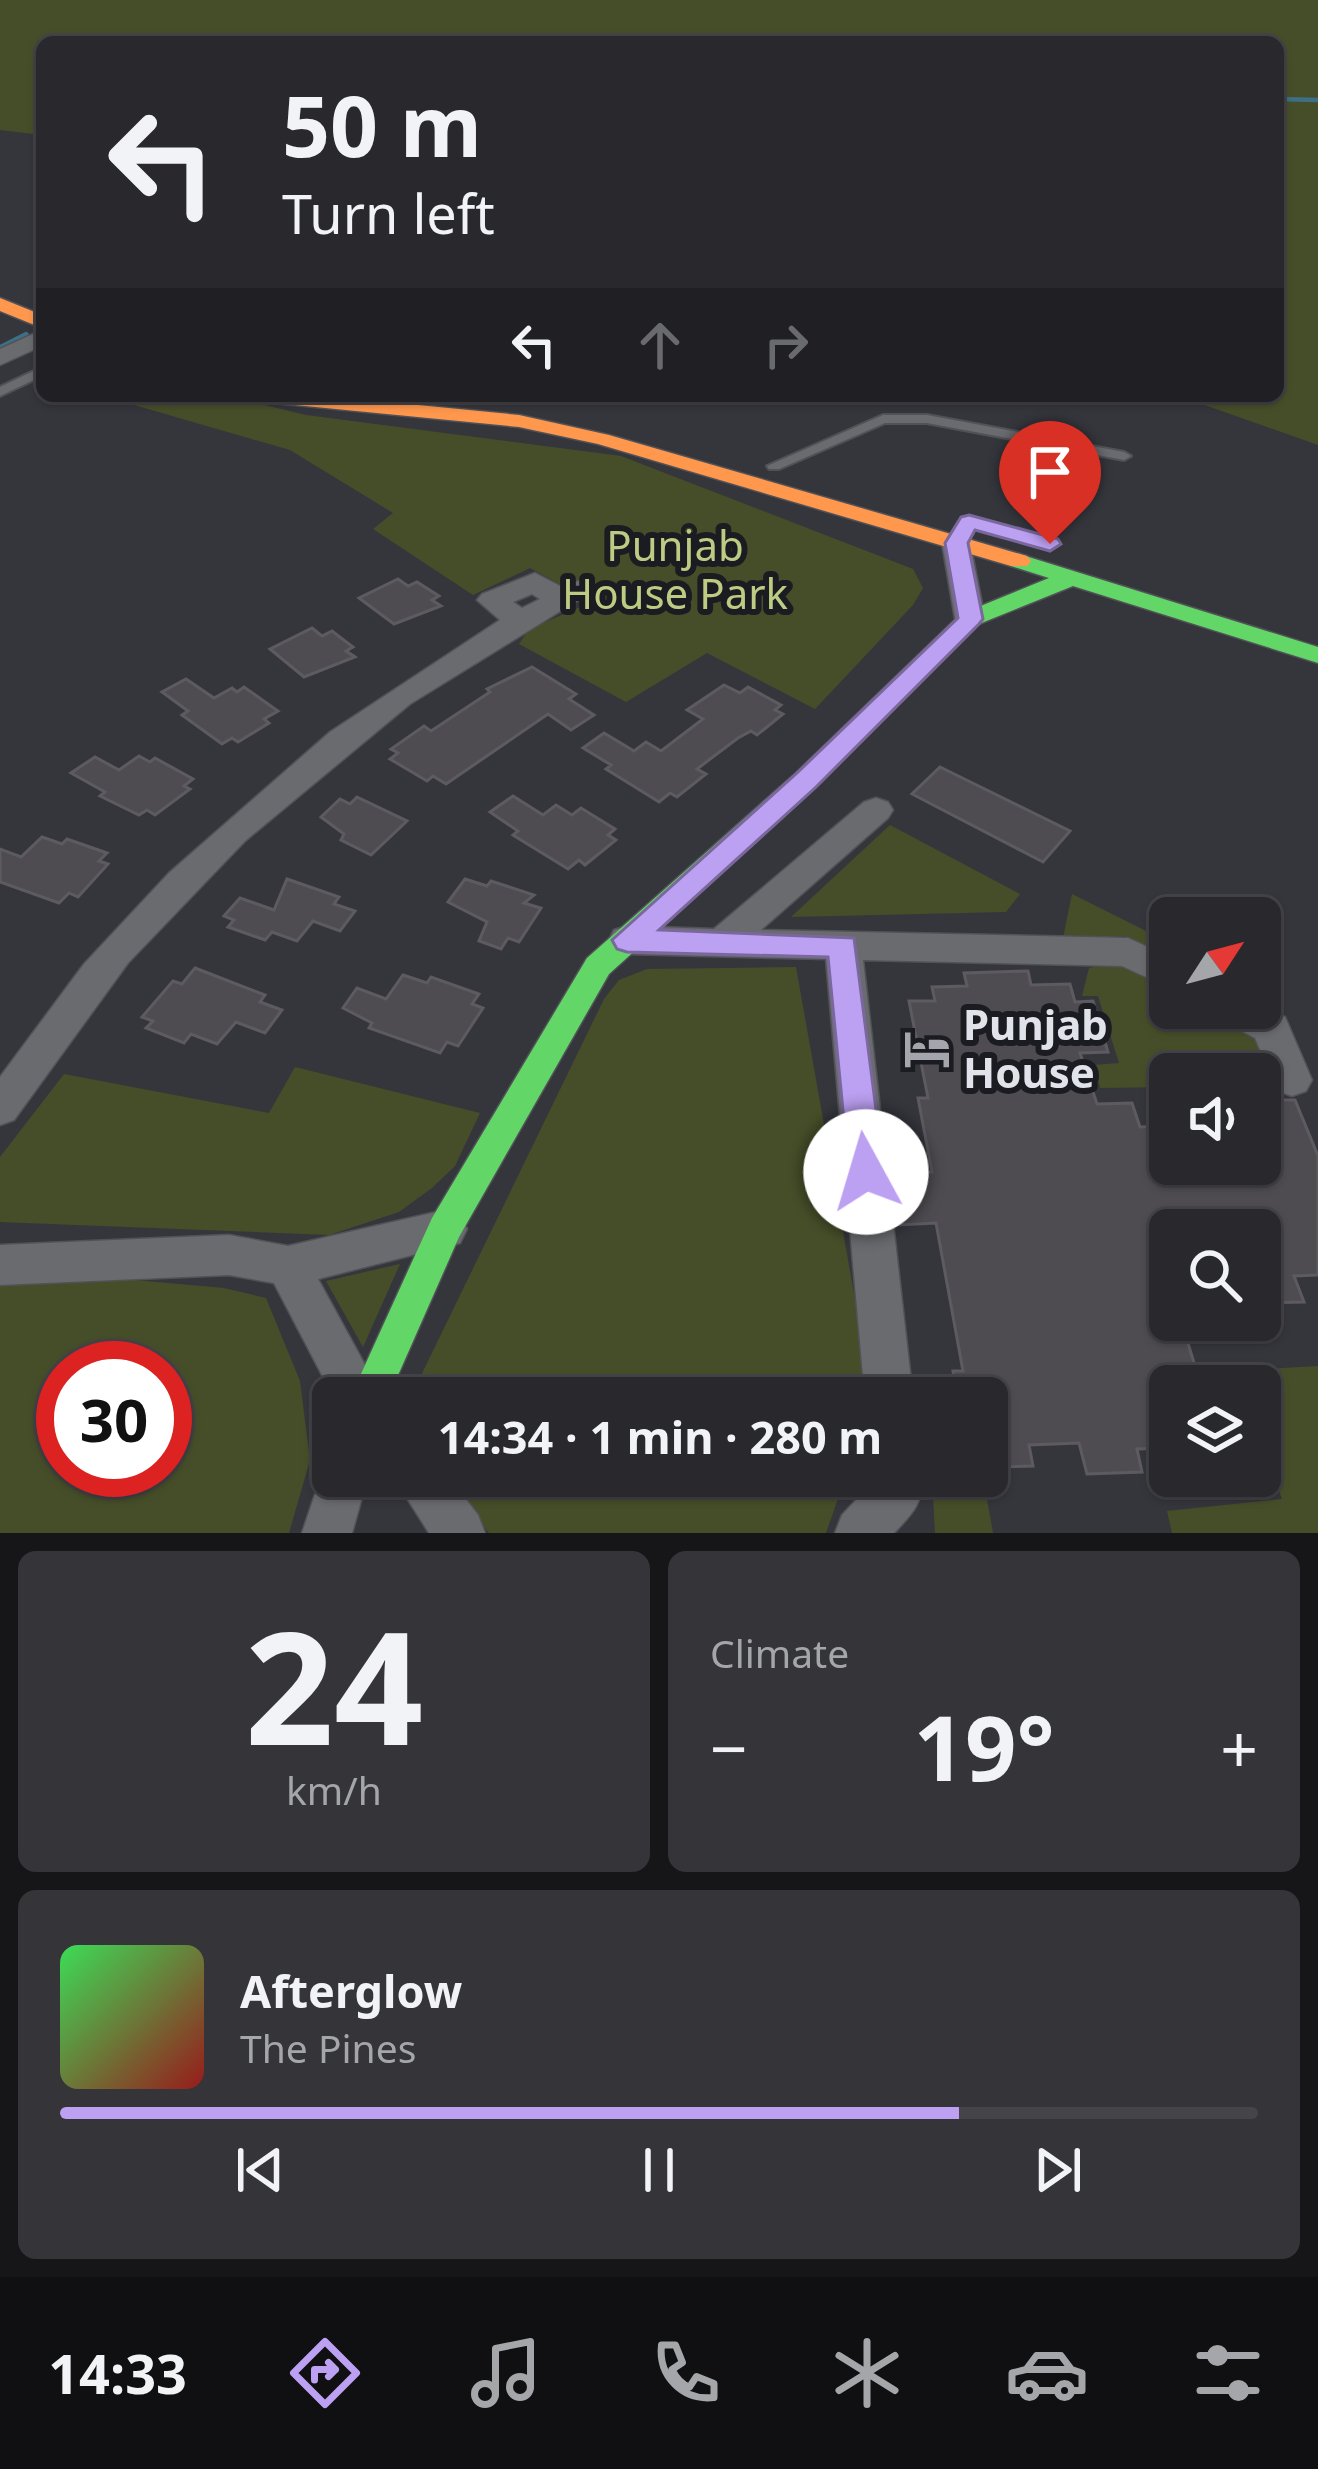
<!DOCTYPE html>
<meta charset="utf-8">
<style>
:root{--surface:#28282d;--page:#343439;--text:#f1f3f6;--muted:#a5a6aa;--line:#444449;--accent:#bca0f2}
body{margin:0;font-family:"Noto Sans",sans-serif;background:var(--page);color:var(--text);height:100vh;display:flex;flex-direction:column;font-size:45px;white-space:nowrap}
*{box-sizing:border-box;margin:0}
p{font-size:39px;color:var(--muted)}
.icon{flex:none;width:66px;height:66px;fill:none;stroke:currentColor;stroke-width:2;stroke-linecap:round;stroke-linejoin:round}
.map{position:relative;height:1533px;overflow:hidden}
.panel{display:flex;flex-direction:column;gap:18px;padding:18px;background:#161619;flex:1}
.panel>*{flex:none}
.guide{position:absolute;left:36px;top:36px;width:1248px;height:366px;border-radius:18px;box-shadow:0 3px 9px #0004,0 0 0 3px var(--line);background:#28282d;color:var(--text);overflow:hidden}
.needle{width:78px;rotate:54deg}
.tools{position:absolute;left:1149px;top:897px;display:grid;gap:24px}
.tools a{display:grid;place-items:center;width:132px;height:132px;border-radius:18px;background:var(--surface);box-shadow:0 3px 9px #0004,0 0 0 3px var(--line);font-size:60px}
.speed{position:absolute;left:36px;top:1341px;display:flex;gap:24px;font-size:60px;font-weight:700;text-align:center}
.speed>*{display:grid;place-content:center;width:156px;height:156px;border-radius:50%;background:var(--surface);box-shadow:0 3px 9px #0004,0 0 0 3px var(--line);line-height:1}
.speed .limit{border:18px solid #d22;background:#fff;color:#111}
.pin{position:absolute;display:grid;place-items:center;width:102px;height:102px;color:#fff;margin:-123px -51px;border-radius:50% 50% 50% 0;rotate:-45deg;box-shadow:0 0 12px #0007}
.pin .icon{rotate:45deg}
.me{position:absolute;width:132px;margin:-66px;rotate:354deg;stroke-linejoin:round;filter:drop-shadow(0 0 9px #0008)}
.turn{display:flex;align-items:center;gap:42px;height:252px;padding:0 48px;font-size:54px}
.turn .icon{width:156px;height:156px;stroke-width:2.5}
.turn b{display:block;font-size:84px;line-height:102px}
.lanes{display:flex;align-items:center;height:114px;padding:0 48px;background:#0003;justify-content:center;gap:60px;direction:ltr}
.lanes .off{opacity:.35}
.big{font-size:90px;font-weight:700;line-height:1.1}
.panel .tile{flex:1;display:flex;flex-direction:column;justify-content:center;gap:18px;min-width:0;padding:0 42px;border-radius:18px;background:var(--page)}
.panel .dial{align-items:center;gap:0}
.dial b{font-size:156px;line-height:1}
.song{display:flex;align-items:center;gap:36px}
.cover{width:144px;height:144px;border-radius:18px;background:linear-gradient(135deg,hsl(130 70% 55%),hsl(0 70% 35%))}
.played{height:12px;border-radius:6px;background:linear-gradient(90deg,var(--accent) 75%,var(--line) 75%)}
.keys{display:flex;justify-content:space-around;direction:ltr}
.heat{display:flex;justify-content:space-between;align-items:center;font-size:66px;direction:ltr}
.panel .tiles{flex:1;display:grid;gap:18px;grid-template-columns:1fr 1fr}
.tile:last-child{grid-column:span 2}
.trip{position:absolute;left:312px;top:1377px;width:696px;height:120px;border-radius:18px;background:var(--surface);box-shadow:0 3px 9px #0004,0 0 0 3px var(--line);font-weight:700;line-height:120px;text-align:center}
.tab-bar{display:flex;height:192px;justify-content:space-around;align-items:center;background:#101012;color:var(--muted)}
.tab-bar .icon{width:84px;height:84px}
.tab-bar .on{color:var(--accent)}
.tab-bar b{font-size:54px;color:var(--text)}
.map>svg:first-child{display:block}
</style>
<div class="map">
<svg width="1318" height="1533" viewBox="0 0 1318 1533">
<rect width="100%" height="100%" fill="#35363c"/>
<g fill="#464e29" fill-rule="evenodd">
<polygon points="0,0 1318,0 1318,445 1179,396 1278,396 1278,42 42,42 42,135 0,130"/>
<polygon points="103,396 227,396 306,415 621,456 913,569 923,588 913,605 815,709 707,653 626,702 519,644 529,629 592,602 530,568 473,595 373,529 393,513 290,450"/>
<polygon points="890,825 1020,894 1006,912 791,917"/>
<polygon points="1072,894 1170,943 1170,958 1125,936 1063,938"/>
<polygon points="1122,961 1170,985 1170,1008 1215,1008 1256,1029 1278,1086 1260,1086 1260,1074 1170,1074 1170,1087 1100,1088 1094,1065 1119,1063 1098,996 1082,996 1089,968"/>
<polygon points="796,967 863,1344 862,1398 415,1398 413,1392 604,999 619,980 647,969"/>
<polygon points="295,1067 480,1113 455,1166 432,1188 399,1212 329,1235 0,1222 0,1157 64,1074 269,1113"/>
<polygon points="400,1264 363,1347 326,1281"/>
<path d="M66 1274 224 1288 266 1298 300 1381 310 1460 289 1533H0V1278ZM63 1368H165V1470H63Z"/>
<polygon points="1318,1366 1318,1533 1172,1533 1167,1511 1282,1499 1260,1441 1260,1386 1239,1386 1233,1371"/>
<polygon points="451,1476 846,1476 826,1533 489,1533 463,1502"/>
<polygon points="932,1476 983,1476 993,1533 935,1533"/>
</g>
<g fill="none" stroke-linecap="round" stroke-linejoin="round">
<polyline stroke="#3e6f86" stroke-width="4.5" points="1278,99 1318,100"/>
<polyline stroke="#3e6f86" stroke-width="6" points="0,348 26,335"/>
</g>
<g fill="#4e4c51" stroke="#5d5b60" stroke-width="3">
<polygon points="398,579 408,586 417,582 439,596 432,600 441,606 394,624 359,598"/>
<polygon points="312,628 322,636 332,631 353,647 346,651 355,657 304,677 270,649"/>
<polygon points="532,667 576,694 569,699 594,715 571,730 548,714 446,784 433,776 427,781 390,759 398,753 391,749 424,726 431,731 490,692 487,689"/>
<polygon points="186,679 214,698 232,688 237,692 244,687 278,711 264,719 269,723 238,742 232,738 222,744 182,715 188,711 162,692"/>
<polygon points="724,685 740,693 748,687 781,705 775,710 783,714 757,735 751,731 738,738 697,769 706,774 677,797 670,793 659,802 606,769 611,765 583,748 604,733 634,751 646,742 661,751 703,719 687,710"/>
<polygon points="139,756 150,762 155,758 193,779 184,786 190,789 155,815 147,810 139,815 100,796 105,792 71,773 95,757 119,770"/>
<polygon points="940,767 1070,831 1043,862 912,794"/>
<polygon points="513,796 543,815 556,805 572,815 581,808 615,829 608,835 616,840 585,865 579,860 568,869 513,835 518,831 490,812"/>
<polygon points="357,797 407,821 371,855 341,840 344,834 321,817 340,799 350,804"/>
<polygon points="42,837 62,844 67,839 107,853 99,861 108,864 78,897 69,893 59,903 0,882 0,849 21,857"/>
<polygon points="287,879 339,897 334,904 355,911 340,931 313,921 297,941 272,932 265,940 228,927 234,920 224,916 240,898 274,910"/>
<polygon points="465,879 487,886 491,881 534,895 524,903 541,908 519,942 508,938 501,949 479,941 487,922 448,902"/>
<polygon points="195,968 265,995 260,1002 282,1010 265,1033 236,1022 217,1044 191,1034 184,1043 146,1028 153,1021 142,1017 173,981 182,984"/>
<polygon points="1028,971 1031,985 1070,984 1075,1002 1093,1001 1108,1052 1080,1053 1097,1104 1132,1103 1140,1127 1170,1126 1170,1164 1260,1164 1260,1100 1295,1100 1318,1156 1318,1275 1294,1276 1304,1302 1260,1303 1260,1230 1170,1230 1170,1320 1181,1320 1201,1386 1170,1386 1170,1448 1137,1449 1142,1472 1087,1474 1079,1443 1029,1445 1033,1466 994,1467 987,1398 957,1398 953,1371 963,1371 936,1223 898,1225 892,1173 932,1172 918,1098 928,1098 909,1001 935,1001 932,987 967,986 964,973"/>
<polygon points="403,975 427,983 431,977 479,994 472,1004 483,1008 458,1046 447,1042 440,1053 369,1028 372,1023 343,1008 357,988 386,999"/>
</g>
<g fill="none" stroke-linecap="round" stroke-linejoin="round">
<defs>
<g id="lane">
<polygon points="42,367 42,376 0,396 0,387"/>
<polygon points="883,415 927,415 1124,452 1131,456 1124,460 927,423 885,423 779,469 769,469 767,466"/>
</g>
<g id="street">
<polygon points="42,330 42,346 0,365 0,349"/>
<polygon points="956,535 970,543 985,619 970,628 955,619 942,543"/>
<path d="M535 573 562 587 581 580 596 589 410 704 245 841 128 963 14 1120 0 1125V1077L84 964 169 873 330 732 500 620 477 600 482 594ZM532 594 540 599 522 608 513 602Z"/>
<polygon points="876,798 888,802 893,810 888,818 761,930 1128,938 1170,957 1170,988 1122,966 863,960 913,1398 865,1398 826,959 627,954 614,950 609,940 614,930 627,926 714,929 864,802"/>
<polygon points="1260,1004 1285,1017 1312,1080 1306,1091 1292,1096 1278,1091 1255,1038 1219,1019 1214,1008 1260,1008"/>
<polygon points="445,1210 460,1215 467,1229 460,1243 318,1279 383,1398 334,1398 274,1283 229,1275 0,1285 0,1245 229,1235 288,1246"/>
<polygon points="333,1456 333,1476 368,1476 352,1533 302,1533 327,1459"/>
<polygon points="393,1476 448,1476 478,1515 485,1533 429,1533"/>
<path d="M873 1476H921C925 1502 911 1515 894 1533H835L842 1515 873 1482Z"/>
</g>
<polygon id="fast" points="1019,554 1318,647 1318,663 1073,586 979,624 816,787 609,974 459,1237 388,1398 350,1398 432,1218 587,958 796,773 961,614 1049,578 1011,566 1007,561 1011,556"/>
<g id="slow">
<polygon points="0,298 42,315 42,328 0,311"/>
<polygon points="254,396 326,396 519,415 609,435 1027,556 1031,561 1027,566 1011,566 598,444 519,427 264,402"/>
</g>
</defs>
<use href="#lane" stroke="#515257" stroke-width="4"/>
<use href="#street" stroke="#515257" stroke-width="3"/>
<use href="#fast" stroke="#515257" stroke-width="3"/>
<use href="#slow" stroke="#515257" stroke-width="3"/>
<use href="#lane" fill="#6a6b6f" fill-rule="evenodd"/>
<use href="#street" fill="#6a6b6f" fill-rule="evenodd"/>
<use href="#fast" fill="#63d668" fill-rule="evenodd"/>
<use href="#slow" fill="#ff974d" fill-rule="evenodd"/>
</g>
<polygon fill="#bca0f2" stroke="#7a689d" stroke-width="3" points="969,515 1058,539 1061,544 1050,551 975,530 968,543 983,619 979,624 816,787 659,930 854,938 884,1172 878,1183 866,1187 854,1183 849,1172 828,957 627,952 617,949 612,940 797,773 958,618 945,543 961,517"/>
<defs>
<symbol id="hotel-bare" viewBox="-9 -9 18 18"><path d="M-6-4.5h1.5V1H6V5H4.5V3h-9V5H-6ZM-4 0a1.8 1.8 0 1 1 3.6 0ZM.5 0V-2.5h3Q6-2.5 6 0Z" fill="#a5a6ad" stroke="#1b1c21" stroke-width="2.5" paint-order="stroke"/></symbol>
</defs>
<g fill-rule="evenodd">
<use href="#hotel-bare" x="894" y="1016" width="66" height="66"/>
</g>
<g text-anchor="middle" stroke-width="12" stroke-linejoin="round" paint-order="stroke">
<g font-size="42" fill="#bccd83" stroke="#1b1c21">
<text x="675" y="561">Punjab<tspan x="675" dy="48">House Park</tspan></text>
</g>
<g font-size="42" font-weight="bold" fill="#e1e3ea" stroke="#1b1c21" text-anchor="start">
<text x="963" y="1040">Punjab<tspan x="963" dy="48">House</tspan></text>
</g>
</g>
</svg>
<div class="tools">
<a><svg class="needle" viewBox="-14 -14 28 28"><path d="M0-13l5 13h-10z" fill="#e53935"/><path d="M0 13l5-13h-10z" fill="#a5a6aa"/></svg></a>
<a><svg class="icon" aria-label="sound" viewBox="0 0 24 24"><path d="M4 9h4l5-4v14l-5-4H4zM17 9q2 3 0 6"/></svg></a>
<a><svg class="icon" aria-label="search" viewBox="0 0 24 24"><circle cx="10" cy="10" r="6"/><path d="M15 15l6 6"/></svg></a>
<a><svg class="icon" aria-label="layers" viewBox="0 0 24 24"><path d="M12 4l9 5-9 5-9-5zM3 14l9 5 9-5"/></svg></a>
</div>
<div class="speed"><div class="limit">30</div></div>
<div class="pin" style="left:1050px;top:544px;background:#d93025"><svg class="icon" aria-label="arrive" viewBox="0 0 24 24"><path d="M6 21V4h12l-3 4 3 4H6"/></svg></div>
<svg class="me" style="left:866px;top:1172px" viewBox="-20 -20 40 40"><circle r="19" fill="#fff"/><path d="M0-13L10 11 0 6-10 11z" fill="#bca0f2"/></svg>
<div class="trip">14:34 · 1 min · 280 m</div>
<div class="guide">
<div class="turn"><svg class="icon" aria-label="left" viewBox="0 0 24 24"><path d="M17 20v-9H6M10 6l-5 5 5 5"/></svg><div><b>50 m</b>Turn left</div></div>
<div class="lanes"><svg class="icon" aria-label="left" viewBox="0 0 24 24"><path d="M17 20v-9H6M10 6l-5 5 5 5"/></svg><svg class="icon off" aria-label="ahead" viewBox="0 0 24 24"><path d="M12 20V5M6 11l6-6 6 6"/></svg><svg class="icon off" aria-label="right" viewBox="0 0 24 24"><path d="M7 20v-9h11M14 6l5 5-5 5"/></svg></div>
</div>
</div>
<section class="panel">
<div class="tiles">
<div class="tile dial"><b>24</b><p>km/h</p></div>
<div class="tile"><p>Climate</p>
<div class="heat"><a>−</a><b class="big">19°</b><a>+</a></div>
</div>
<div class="tile">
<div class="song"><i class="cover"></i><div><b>Afterglow</b><p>The Pines</p></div></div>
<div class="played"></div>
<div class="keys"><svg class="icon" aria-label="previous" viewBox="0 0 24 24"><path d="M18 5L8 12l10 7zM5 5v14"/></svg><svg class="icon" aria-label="pause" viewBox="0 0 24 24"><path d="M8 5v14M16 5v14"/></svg><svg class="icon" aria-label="next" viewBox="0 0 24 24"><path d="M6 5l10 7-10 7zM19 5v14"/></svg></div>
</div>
</div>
</section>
<nav class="tab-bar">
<b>14:33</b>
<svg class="icon on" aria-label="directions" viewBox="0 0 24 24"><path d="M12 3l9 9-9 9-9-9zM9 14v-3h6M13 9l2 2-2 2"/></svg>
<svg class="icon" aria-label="music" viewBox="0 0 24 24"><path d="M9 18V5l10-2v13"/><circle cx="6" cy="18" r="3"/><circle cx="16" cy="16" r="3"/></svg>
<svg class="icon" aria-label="phone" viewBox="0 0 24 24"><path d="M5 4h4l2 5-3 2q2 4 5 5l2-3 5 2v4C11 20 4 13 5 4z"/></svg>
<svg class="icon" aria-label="climate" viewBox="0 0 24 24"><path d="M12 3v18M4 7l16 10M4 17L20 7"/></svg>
<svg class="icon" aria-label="car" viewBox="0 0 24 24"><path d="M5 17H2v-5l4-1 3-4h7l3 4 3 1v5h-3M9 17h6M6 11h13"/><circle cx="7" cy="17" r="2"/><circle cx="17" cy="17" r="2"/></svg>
<svg class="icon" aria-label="filters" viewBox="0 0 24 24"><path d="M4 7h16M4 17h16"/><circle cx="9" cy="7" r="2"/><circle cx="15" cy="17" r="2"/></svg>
</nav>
